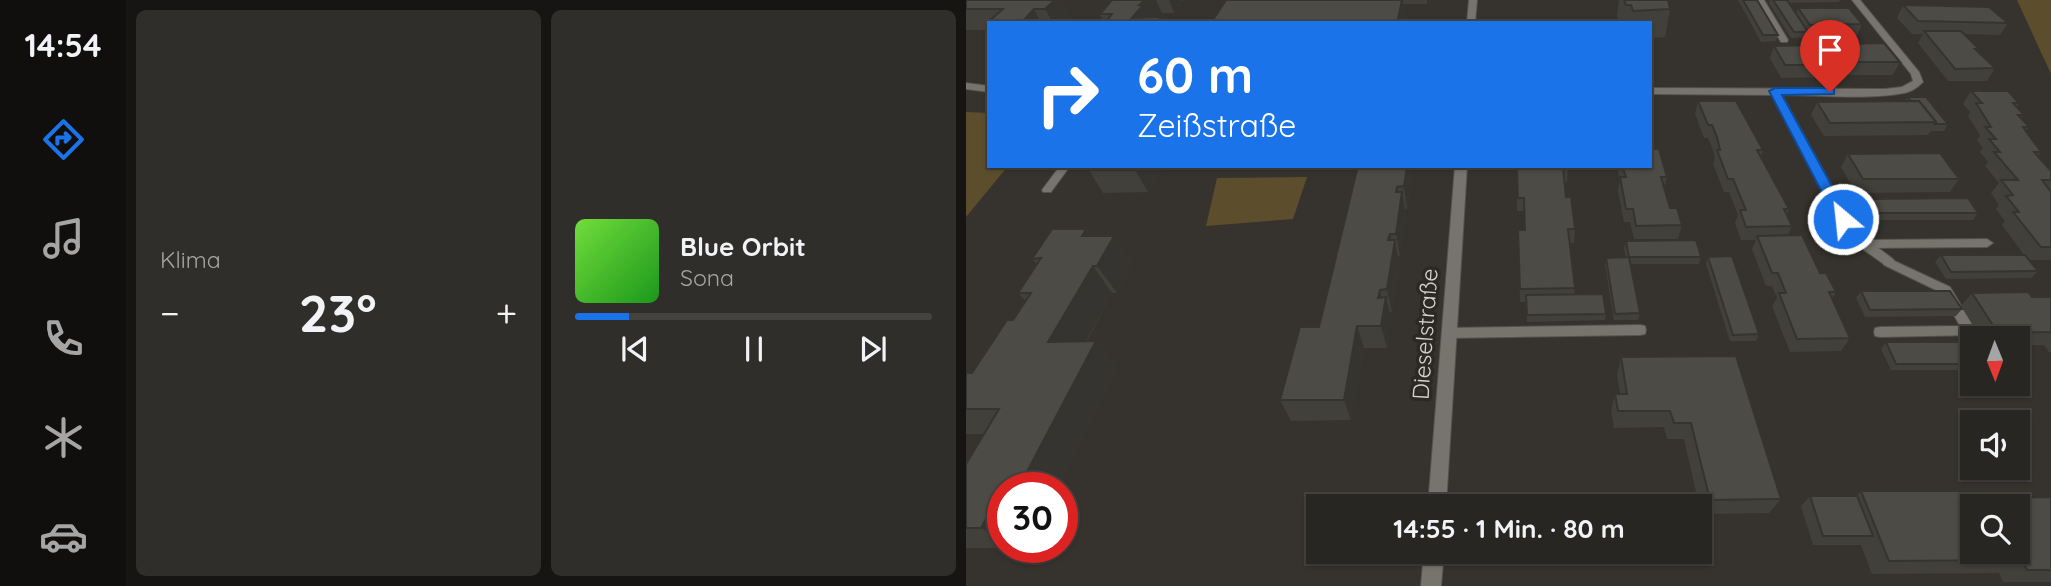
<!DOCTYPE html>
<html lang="de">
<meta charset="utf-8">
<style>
:root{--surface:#282622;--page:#302e2a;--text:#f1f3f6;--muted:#a5a5a5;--line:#444340;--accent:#1a73e8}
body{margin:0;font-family:Quicksand,sans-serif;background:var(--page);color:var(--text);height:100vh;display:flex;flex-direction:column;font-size:26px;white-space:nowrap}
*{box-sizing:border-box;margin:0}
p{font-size:23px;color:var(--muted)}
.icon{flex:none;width:38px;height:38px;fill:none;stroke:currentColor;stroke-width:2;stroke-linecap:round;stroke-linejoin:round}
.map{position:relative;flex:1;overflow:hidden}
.panel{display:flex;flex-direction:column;gap:10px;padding:10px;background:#161513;width:840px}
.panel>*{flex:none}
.hud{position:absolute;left:21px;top:21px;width:665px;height:147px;border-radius:0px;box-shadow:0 2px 5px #0004,0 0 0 2px var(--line);background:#1a73e8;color:#fff;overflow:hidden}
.needle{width:46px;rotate:179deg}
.tools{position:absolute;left:994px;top:326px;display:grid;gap:14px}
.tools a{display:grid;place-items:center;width:70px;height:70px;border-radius:0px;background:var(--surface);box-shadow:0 2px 5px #0004,0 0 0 2px var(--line);font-size:35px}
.speed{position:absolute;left:21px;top:472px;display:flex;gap:14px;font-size:35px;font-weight:700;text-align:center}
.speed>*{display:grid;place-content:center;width:91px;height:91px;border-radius:50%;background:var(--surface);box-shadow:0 2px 5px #0004,0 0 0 2px var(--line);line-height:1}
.speed .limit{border:10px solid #d22;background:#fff;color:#111}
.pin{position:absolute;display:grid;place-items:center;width:60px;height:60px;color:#fff;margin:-72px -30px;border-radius:50% 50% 50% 0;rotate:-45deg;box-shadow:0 0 7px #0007}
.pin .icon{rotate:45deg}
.me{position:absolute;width:77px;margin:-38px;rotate:332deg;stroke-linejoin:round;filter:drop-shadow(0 0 5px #0008)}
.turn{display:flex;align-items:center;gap:24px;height:147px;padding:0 35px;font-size:32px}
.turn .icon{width:91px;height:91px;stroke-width:2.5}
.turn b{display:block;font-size:49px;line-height:60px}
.big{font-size:52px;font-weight:700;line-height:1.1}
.panel .widget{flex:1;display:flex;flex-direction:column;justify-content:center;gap:10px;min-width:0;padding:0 24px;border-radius:10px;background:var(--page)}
.song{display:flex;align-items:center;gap:21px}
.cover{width:84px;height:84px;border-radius:10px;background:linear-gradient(135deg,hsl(100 70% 55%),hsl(120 70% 35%))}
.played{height:7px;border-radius:4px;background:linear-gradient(90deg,var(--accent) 15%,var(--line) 15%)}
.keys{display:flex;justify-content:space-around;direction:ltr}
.heat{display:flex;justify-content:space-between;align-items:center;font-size:38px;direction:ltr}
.panel .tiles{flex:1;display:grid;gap:10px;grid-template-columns:repeat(2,1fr)}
.trip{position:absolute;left:340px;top:494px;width:406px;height:70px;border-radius:0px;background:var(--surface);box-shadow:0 2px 5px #0004,0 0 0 2px var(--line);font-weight:700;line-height:70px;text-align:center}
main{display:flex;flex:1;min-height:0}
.tab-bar{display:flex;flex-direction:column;width:126px;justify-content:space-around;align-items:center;background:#100f0e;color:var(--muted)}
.tab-bar .icon{width:49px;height:49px}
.tab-bar .active{color:var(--accent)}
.tab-bar b{font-size:32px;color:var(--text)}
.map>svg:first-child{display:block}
</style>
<main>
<nav class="tab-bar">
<b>14:54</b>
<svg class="icon active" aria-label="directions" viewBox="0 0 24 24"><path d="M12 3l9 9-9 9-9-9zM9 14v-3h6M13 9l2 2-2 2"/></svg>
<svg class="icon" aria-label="music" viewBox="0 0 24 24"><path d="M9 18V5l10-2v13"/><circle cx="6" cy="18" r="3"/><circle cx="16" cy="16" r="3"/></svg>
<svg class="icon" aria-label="phone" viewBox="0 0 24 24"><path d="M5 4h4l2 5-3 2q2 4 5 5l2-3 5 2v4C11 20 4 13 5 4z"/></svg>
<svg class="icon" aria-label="climate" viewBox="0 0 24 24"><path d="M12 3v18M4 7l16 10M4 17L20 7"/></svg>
<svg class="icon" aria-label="car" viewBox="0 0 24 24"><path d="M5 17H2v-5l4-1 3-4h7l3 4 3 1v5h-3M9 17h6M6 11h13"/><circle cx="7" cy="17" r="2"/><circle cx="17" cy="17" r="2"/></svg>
</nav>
<section class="panel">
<div class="tiles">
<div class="widget"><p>Klima</p>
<div class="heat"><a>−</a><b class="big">23°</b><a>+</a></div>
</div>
<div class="widget">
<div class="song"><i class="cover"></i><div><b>Blue Orbit</b><p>Sona</p></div></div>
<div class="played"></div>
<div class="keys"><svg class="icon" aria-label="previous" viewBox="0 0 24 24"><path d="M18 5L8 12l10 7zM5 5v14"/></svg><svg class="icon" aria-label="pause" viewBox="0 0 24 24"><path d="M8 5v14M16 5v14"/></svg><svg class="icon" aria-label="next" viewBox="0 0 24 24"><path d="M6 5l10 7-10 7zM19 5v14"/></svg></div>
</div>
</div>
</section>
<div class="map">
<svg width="1085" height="586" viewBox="0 0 1085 586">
<rect width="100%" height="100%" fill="#36332e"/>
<g fill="#5c4e2c">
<polygon points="1051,0 1085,0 1085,74"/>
<polygon points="0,112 23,113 23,166 42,166 0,217"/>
<polygon points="341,177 327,219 240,226 251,178"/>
</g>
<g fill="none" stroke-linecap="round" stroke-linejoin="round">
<defs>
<g id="service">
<polygon points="790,0 798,0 822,40 821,42 815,42"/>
<polygon points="94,166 104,166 85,192 77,192 76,190"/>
<polygon points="1021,239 1027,243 1021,247 898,248 892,244 898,240"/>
<polygon points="922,258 984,287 1010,331 1009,335 914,337 909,336 908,332 909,328 914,327 994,326 976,293 918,265 916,262"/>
<polygon points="674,325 679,326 680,330 679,334 674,335 483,338 478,337 477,333 478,329 483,328"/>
</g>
<g id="minor">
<path d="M886 0H894L953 72 957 82C952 87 945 92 938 93 904 100 852 95 816 95L891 232 927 259 929 262 922 267 881 238 806 95 684 94V88L919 89 936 87 947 81 945 74Z"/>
<polygon points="0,83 23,86 23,92 0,89"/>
</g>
<g id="tertiary">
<polygon points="503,0 511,0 509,23 501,23"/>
<polygon points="489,166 501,166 480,506 462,506"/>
<polygon points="458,551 478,551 475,586 455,586"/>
</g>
</defs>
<use href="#service" stroke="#54524d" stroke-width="2"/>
<use href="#minor" stroke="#54524d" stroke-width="2"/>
<use href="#tertiary" stroke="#54524d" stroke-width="2"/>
<use href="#service" fill="#77746d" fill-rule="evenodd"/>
<use href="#minor" fill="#77746d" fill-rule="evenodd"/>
<use href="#tertiary" fill="#77746d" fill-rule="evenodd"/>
</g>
<g fill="#42403b">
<polygon points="0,0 96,0 104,16 98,23 23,23 23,30 0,30"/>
<polygon points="146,0 218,0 214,1 215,4 208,13 196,13 191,17 195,17 197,23 138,23 134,14"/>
<polygon points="260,0 461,0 461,4 437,4 439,19"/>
<polygon points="653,0 702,0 704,9 699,37 684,38 684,23 653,23 651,15"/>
<polygon points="772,0 791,0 812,35 810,41 795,42"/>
<polygon points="804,0 874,0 873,2 823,3 830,14 832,8 896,24 891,36 825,38 803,3"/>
<polygon points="937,5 1042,23 1034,35 998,34 1013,49 1012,52 1029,68 1021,81 982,81 952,43 957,34 946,34 931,18"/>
<polygon points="808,46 934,62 927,75 872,75 871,77 815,78 804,58"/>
<polygon points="1005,91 1053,103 1051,107 1058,115 1055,119 1063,127 1060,131 1075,152 1072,156 1085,171 1085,260 1063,260 1072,271 1065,278 980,279 969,262 975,255 1058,255 1036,225 1039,221 1030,209 1033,205 1025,193 1033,183 1019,166 1022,162 1014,152 1017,148 1011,140 1014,135 1002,116 1004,112 997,104"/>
<polygon points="941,97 982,124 978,131 965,131 962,135 858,136 845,115 851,102 939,101"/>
<polygon points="732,101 797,150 795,156 823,209 821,215 826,226 822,235 870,292 866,299 884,338 875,351 824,352 806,306 811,298 806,286 800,286 786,249 790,240 775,240 769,223 772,215 763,192 758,192 747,164 749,158 747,150 742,138 738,138 729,114"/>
<polygon points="684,116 686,124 684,134 689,149 701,177 698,188 704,208 716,225 712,239 668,239 664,222 658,222 652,191 654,178 650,166 684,166"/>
<polygon points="882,154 993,179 984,192 890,193 875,167"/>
<polygon points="197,166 182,192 137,193 123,170"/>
<polygon points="392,166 447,168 446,169 446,173 441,209 439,209 440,215 434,256 432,256 433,263 426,312 423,312 425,319 421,348 398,348 385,420 325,421 314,400 353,327"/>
<polygon points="556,166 602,166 601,182 598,182 600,197 609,229 608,243 604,243 609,288 608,295 640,314 639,320 561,322 560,302 554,302 552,243 552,230 558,230 558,211 551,211 551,169 556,168"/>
<polygon points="903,199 1012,213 1007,220 907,220 899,206"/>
<polygon points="120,229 125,236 148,236 166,263 151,293 146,293 121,341 130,341 151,367 93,488 37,488 37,548 0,548 0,464 18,434 0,434 0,373 6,373 47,320 60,301 52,293 71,264 66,259"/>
<polygon points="660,241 735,257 733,264 665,264 674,313 672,320 648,320 639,265 640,258 660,257 658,248"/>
<polygon points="742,257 793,334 790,341 764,341 740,264"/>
<polygon points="895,291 996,309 990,316 899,317 890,298"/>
<polygon points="1006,293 1066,297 1085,297 1085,352 1083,352 1078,345 1052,345 1052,338 1015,338 995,306"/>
<polygon points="920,342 1006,342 1006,370 925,370 915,349"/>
<polygon points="655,357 815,499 803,513 735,514 718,439 701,439 698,427 648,428 645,411 649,394 654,394 651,375"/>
<polygon points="895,491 1023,498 1085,497 1085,582 1037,582 1033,573 906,574 895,545 847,545 835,506 844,496 891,496"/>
</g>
<g fill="#363430">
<polygon points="89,0 96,0 104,16 98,23 87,23 79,9"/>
<polygon points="179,0 190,0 196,13 185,23 166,18 173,5"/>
<polygon points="203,0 214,0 215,4 208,13"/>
<polygon points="436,0 439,19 438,23 431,23"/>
<polygon points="68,9 75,23 57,23"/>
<polygon points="171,166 197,166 182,192 169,170"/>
<polygon points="440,166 447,166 446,169 446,173 441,209 438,186"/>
<polygon points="431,187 434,206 436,192 440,215 434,256 430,234"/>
<polygon points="120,229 138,254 148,236 166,263 151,293 131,266 116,236"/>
<polygon points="424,234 427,252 429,240 433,263 426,312 421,289 422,240"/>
<polygon points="127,266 146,293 106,367 82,342"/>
<polygon points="414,290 418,308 420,297 425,319 421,348 415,326 412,298"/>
<polygon points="391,326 398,348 385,420 378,400"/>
<polygon points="130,341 151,367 93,488 63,488 55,483"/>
<polygon points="39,483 47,488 37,488 37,541 15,528"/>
</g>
<g fill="#4d4b45" stroke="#363430" stroke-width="2" fill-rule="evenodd">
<polygon points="0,0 89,0 79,9 68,9 56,22 22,22 37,9 0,9"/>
<polygon points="146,0 179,0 173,5 177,5 166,18 195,17 191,23 139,23 146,14 134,14"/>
<polygon points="260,0 436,0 431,23 245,23"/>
<polygon points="658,0 702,0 704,9 667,11 665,5 660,5"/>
<polygon points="777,0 791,0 812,35 797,35"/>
<polygon points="807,0 821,0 842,32 828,32"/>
<polygon points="937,5 1023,7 1042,23 952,21"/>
<polygon points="832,8 883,8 896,24 844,25"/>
<polygon points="958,31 995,31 1013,49 1009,49 1029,68 989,69"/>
<polygon points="918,43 934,62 875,62 877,65 819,65 808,46"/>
<polygon points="1005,91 1042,91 1053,103 1047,103 1058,115 1052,115 1063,127 1057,127 1075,152 1068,152 1085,171 1085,180 1076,180 1085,192 1085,247 1075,247 1047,212 1053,212 1040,196 1047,195 1035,180 1052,180 1028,152 1034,152 1023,139 1030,139 1019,127 1025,127 1010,103 1016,103"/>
<polygon points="941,97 960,97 982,124 969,124 970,122 953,101 945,101"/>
<polygon points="732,101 770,101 797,150 791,150 823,209 818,209 826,226 780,227 774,210 780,210 767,179 762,179 751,150 754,150 751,137 746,125 742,125"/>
<polygon points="953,101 970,122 864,123 851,102"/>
<polygon points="684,134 689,149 693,149 701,177 695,177 704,208 711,208 716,225 670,226 667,209 660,209 654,177 660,177 656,166 684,166"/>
<polygon points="974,153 993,179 897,179 882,154"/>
<polygon points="125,166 171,166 169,170 123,170"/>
<polygon points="392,166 441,166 438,186 431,187 430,192 436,192 430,234 424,234 422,240 429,240 421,289 414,290 412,298 420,297 415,326 391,326 378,400 314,400 334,327 353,327"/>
<polygon points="556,166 602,166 602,168 597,168 600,197 605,197 609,229 602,229 609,288 554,289 552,230 559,230 558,198 552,198 551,169 557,168"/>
<polygon points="1002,198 1012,213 911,213 903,199"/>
<polygon points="86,229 120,229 116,236 148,236 131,266 127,266 82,342 130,341 55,483 39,483 15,528 0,528 0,464 33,409 0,409 0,373 6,373 41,320 47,320 65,293 52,293 75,258 66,259"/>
<polygon points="836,235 854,273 860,273 870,292 863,292 884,338 831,339 813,293 820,293 812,273 806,273 791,236"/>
<polygon points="730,240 735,257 663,257 674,313 649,314 640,258 663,257 660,241"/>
<polygon points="975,255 1059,255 1072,271 985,272"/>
<polygon points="766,256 793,334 767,335 742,257"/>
<polygon points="895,291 984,291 996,309 904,310"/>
<polygon points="1062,292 1066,297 1085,297 1085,332 1032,333 1006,293"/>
<polygon points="637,294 640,314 561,315 560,295"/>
<polygon points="920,342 1006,342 1006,364 930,364"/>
<polygon points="770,356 815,499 744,500 725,423 708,423 704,411 652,411 649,394 661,394 655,357"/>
<path d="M895 491H1019L1023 498 1085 497V570H1061L1056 560 923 561ZM1006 506H1052V551H1006Z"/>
<polygon points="844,496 891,496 907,536 857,536"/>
</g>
<polygon fill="#1a73e8" stroke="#114b97" stroke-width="2" points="864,88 868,89 868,94 816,95 884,219 877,224 870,219 803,91 809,88"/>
<g text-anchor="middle" stroke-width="7" stroke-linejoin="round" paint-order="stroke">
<g font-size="23" fill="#d3d2ce" stroke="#2c2924">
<text transform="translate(459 334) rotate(-86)" y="8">Dieselstraße</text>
</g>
</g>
</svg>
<div class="tools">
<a><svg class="needle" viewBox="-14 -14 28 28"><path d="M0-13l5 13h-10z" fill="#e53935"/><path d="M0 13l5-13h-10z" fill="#a5a5a5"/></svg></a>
<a><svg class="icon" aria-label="sound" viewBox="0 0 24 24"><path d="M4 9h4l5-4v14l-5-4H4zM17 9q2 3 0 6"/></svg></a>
<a><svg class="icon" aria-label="search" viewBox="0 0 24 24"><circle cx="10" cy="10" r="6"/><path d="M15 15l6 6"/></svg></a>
</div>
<div class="speed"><div class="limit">30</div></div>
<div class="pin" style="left:864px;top:92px;background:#d93025"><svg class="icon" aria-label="arrive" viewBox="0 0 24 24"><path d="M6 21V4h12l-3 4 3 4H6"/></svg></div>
<svg class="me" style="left:877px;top:219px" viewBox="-20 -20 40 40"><circle r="17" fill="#1a73e8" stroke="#fff" stroke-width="3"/><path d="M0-11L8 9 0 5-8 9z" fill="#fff"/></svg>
<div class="trip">14:55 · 1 Min. · 80 m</div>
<div class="hud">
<div class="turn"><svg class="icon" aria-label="right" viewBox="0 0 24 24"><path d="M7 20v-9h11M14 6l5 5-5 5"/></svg><div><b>60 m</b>Zeißstraße</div></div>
</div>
</div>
</main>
